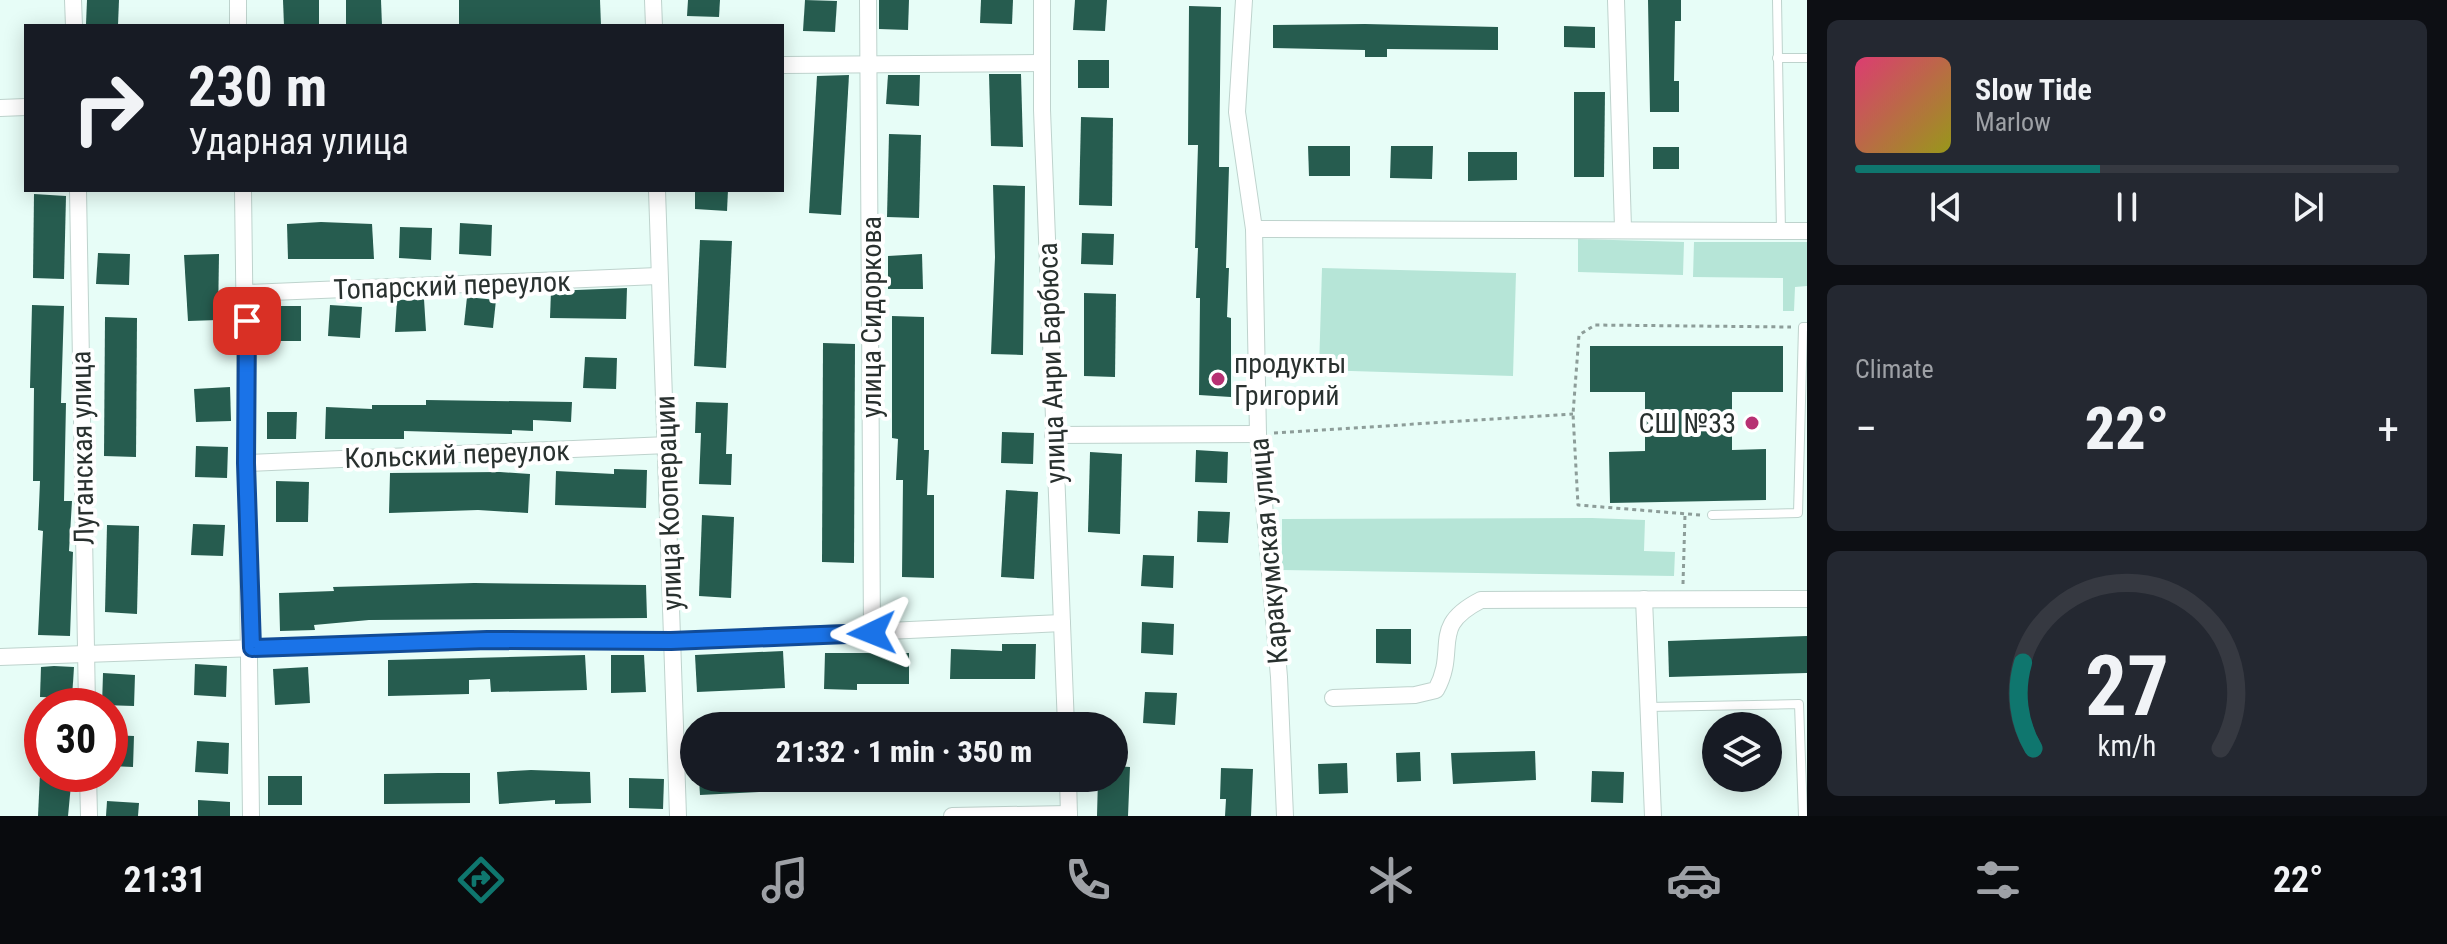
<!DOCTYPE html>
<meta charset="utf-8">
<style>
:root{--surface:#171b24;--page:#242831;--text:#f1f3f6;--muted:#9ea1a6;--line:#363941;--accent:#0f766e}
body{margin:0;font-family:"Roboto Condensed",sans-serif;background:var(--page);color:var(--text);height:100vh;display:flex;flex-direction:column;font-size:30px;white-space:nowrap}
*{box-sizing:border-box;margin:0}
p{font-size:26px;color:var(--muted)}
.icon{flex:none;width:44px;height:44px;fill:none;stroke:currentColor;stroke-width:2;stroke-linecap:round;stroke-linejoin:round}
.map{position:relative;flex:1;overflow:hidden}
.panel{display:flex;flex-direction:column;gap:20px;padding:20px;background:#0d0f14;width:640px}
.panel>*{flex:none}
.top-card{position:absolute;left:24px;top:24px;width:760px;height:168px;border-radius:0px;box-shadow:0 4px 20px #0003;background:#171b24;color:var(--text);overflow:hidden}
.controls{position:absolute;left:1702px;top:712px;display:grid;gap:16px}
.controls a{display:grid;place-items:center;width:80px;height:80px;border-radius:50%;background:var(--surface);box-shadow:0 4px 20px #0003;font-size:40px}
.speed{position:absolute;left:24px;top:688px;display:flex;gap:16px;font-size:40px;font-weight:700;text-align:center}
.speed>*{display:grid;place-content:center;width:104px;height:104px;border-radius:50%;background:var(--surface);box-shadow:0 4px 20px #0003;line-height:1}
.speed .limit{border:12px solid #d22;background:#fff;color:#111}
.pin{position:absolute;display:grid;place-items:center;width:68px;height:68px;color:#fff;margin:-34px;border-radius:16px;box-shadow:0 4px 12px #0006}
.me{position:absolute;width:88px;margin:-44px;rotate:268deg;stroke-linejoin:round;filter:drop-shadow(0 0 6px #0008)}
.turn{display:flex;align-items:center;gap:28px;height:168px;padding:0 32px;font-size:36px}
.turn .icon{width:104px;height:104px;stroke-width:2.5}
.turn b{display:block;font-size:56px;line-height:68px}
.big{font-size:60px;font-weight:800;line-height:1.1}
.panel .widget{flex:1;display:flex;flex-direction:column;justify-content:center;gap:12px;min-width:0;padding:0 28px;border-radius:12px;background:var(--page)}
.panel .dial{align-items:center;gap:0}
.dial svg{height:208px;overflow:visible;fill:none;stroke:var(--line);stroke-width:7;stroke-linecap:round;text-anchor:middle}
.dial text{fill:var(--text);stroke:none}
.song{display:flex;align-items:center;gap:24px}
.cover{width:96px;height:96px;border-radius:12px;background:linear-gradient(135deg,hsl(340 70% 55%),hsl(60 70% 35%))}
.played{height:8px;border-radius:4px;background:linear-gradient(90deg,var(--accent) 45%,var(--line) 45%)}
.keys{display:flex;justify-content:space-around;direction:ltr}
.heat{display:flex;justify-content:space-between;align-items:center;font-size:44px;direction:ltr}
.trip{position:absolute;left:680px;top:712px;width:448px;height:80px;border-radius:40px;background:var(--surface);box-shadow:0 4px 20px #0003;font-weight:800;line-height:80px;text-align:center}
.tabs{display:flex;height:128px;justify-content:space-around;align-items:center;background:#090b0e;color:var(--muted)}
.tabs .icon{width:56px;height:56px}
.tabs .on{color:var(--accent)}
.tabs b{font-size:36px;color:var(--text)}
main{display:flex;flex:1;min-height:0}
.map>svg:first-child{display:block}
</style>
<main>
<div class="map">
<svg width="1807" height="816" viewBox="0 0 1807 816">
<rect width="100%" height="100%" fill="#e7fdf7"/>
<g fill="#b6e5d7">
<polygon points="1578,239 1684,242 1683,275 1578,272"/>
<polygon points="1694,242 1807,242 1807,286 1795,287 1794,311 1783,311 1783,278 1693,277"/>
<polygon points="1322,268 1516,273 1513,376 1319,370"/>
<polygon points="1592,518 1645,520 1644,551 1675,552 1674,576 1282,570 1282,519"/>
</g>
<g fill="#265c4f">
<polygon points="87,0 119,0 118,25 86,24"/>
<polygon points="283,0 319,0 319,26 284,26"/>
<polygon points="346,0 381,0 382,26 346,26"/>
<polygon points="459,0 600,0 601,26 459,26"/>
<polygon points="688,0 720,0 719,17 687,16"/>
<polygon points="805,0 837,1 835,32 803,31"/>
<polygon points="879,0 909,0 908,30 879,29"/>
<polygon points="981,0 1013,0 1012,24 980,23"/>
<polygon points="1075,0 1107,0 1105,31 1073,30"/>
<polygon points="1648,0 1681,0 1681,21 1675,21 1674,81 1679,81 1679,112 1650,112"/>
<polygon points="1189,6 1221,7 1219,167 1229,167 1226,268 1229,268 1227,317 1231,318 1231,397 1199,395 1200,298 1196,298 1198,248 1195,248 1198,145 1188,145"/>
<polygon points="1365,24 1498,27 1498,50 1387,49 1387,57 1365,57 1365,50 1273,48 1273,25"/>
<polygon points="1564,26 1595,27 1595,48 1564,47"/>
<rect x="1078" y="60" width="31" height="28"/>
<polygon points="989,74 1021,74 1023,147 991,146"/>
<polygon points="849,75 841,215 809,213 817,76"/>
<polygon points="888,75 920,75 919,106 886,104"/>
<polygon points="1574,92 1605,92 1604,177 1574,177"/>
<polygon points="1081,117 1113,118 1112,206 1079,205"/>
<polygon points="889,134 921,135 919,218 887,217"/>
<polygon points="1308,146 1350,146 1350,176 1309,176"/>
<polygon points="1391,146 1433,146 1432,179 1390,178"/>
<rect x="1653" y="147" width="26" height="22"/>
<polygon points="1468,152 1517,152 1517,180 1468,181"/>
<polygon points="993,185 1025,186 1023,355 991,354 995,257"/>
<polygon points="695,190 728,190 727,211 695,209"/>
<polygon points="34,194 66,196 64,279 33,278"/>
<polygon points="321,222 372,224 374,259 288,259 287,224"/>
<polygon points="460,223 492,225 491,256 459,254"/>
<polygon points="400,227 432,228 431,260 399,258"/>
<polygon points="1082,233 1114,234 1113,265 1081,264"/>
<polygon points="700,240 732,241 726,368 694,366"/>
<polygon points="98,253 130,254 129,285 96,284"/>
<polygon points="219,254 218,320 188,321 184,255"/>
<polygon points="922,254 923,289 888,289 888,256"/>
<polygon points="627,288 626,319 550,318 551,291"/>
<polygon points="1084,293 1116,294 1115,377 1084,376"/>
<polygon points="467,297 496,300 493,328 464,325"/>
<polygon points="424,299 426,331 395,332 397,300"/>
<polygon points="32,305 64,306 61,403 66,403 64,501 72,501 69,551 73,552 70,636 38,635 43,531 38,530 40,481 33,481 34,388 30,388"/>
<polygon points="330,305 362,307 360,338 328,336"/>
<rect x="269" y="306" width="32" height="35"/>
<polygon points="892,316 924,317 924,450 929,450 927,495 934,495 934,578 902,577 903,480 896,480 898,439 892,438"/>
<polygon points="105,317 137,318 136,457 104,456"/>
<polygon points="823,343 855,344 854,563 822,562"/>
<polygon points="1590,346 1783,346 1783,392 1732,392 1732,450 1766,449 1766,500 1610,503 1609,452 1645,451 1645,392 1590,392"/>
<polygon points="585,357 617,358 616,389 583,388"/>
<polygon points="230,387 231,421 196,422 194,389"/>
<polygon points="426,400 572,402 571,422 533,420 533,431 512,430 512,434 404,431 404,439 325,439 326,407 372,409 372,405 426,405"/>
<polygon points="696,402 728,403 726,454 732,454 731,485 699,484 701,433 695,433"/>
<polygon points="267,412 297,412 296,439 267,439"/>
<polygon points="1002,432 1034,433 1033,464 1001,463"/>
<polygon points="196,446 228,447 227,478 195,477"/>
<polygon points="1196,450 1228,452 1227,483 1195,482"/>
<polygon points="1090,452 1122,454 1120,534 1088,532"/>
<polygon points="614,469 647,470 646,508 555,505 556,471 614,474"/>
<polygon points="500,472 530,474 528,513 478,510 389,513 390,473"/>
<polygon points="276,481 309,482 308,522 276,522"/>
<polygon points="1006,490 1038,492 1034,579 1001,577"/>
<polygon points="1198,511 1230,512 1228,543 1197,542"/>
<polygon points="702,515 734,517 731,598 699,596"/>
<polygon points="193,524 225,525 223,556 191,555"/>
<polygon points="107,525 139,526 137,614 105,612"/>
<polygon points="1143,555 1174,556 1173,588 1141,586"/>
<polygon points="474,583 646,585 647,618 369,620 314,625 315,630 280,631 279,593 334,591 333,587"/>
<polygon points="1142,622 1174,624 1173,655 1141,653"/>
<polygon points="1376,629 1411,629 1411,664 1376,663"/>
<polygon points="1807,636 1807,673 1669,677 1668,641"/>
<polygon points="1002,644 1036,644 1035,679 950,679 951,649 1002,651"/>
<polygon points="783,651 785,688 697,692 695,655"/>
<polygon points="825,653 909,653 909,684 857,684 857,690 824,689"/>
<polygon points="585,655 587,690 491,692 490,679 469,680 469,694 388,696 388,660"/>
<polygon points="611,655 644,655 646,692 611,693"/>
<polygon points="195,664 227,666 226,697 194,695"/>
<polygon points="54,666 74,667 72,698 40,697 41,667"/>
<polygon points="308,667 310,703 275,705 273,669"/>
<polygon points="103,673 135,675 134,706 102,705"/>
<polygon points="1145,692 1177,693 1175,725 1143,723"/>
<polygon points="110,735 134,736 133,767 110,766"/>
<polygon points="197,741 229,743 228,774 195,772"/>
<polygon points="1535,751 1536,780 1453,784 1451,753"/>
<polygon points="1420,752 1421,781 1397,782 1396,753"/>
<polygon points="1347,763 1348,793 1319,794 1318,764"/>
<polygon points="1114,766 1130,767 1128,816 1097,816 1098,778 1114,778"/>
<polygon points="1221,768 1253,769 1251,816 1225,816 1226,799 1220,799"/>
<polygon points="531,770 590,772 591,803 555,804 555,800 499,804 497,772"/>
<polygon points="1592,771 1624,772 1623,803 1591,802"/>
<polygon points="438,773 470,773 470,803 384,804 384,774"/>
<polygon points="40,774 72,774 68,816 38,816"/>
<rect x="268" y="776" width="34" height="29"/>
<polygon points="629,778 664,779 663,809 629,808"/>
<polygon points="699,778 798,778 799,790 700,795"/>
<polygon points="198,800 230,802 230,816 198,816"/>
<polygon points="107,801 139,803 138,816 106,816"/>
</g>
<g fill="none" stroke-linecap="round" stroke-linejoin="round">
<defs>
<g id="service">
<polyline points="1777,0 1781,231"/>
<polyline points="1777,58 1807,58"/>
<polyline points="1712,515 1798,513 1803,327 1807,327"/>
<polyline points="1648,707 1799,704 1803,816"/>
</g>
<g id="minor">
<polyline points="73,0 74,26"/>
<polyline points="238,0 238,26"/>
<polyline points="653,0 654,26"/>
<polyline points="868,0 872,633"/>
<polyline points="1042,0 1042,110 1066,726"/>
<polyline points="1244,0 1237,112 1254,229 1258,434 1279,677 1285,816"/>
<polyline points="1616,0 1623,228"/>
<polyline points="782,65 1042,63"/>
<polyline points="0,108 26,107"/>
<polyline points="78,190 87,706"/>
<polyline points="243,190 251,816"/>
<polyline points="657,190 678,816"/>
<polyline points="1254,229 1807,231"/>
<polyline points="247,293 658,276"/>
<polyline points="1053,435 1258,434"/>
<polyline points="246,463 668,445"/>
<polyline points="1644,599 1653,816"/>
<polyline points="0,657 487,640 671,641 1062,623"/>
<path d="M1333 698 1415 695 1436 690C1459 648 1428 627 1481 600L1807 599"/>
<polyline points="88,774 89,816"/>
<polyline points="1068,778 1069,816"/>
<polyline points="952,816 1069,814"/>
</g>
</defs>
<use href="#service" stroke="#bed3cd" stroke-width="10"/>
<use href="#minor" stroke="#bed3cd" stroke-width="18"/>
<g stroke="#8d9d99" stroke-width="3" stroke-dasharray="4 4" stroke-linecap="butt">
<polyline points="1274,433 1573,414"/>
<polyline points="1700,515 1578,505 1573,414 1579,335 1595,325 1791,327"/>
<polyline points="1683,584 1685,515"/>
</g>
<use href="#service" stroke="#fff" stroke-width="8"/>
<use href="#minor" stroke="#fff" stroke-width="16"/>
</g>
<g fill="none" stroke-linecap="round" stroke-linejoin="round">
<defs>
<polyline id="route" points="247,321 246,463 252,648 487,640 671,641 872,633"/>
</defs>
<use href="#route" stroke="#114b97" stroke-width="20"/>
<use href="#route" stroke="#1a73e8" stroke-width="14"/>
</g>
<g fill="#b73173" stroke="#fff" stroke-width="3">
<circle cx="1218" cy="379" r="8"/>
<circle cx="1752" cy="423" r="8"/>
</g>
<g text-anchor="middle" stroke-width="8" stroke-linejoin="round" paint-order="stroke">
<g font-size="28" fill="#29312f" stroke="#fff">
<text transform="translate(452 285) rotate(-2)" y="10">Топарский переулок</text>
<text transform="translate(871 317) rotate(-90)" y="10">улица Сидоркова</text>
<text transform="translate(1051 363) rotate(-92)" y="10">улица Анри Барбюса</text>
<text transform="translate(82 448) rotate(-91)" y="10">Луганская улица</text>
<text transform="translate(457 454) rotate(-2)" y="10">Кольский переулок</text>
<text transform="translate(668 503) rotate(-92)" y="10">улица Кооперации</text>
<text transform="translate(1268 551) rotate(-95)" y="10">Каракумская улица</text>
</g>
<g font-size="28" fill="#29312f" stroke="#fff" text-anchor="start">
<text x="1234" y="373">продукты<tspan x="1234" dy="32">Григорий</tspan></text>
<text x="1736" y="433" text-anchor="end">СШ №33</text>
</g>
</g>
</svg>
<div class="controls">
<a><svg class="icon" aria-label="layers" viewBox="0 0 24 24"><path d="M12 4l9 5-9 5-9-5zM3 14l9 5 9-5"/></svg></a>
</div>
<div class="speed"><div class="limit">30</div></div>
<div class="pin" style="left:247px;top:321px;background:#d93025"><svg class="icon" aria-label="arrive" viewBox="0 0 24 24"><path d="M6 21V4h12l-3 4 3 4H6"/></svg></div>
<svg class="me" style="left:872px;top:633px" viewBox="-20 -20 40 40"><path d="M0-17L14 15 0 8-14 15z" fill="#1a73e8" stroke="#fff" stroke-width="4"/></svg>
<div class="trip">21:32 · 1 min · 350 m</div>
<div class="top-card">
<div class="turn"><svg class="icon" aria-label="right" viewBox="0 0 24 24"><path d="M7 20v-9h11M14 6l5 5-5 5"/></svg><div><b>230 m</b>Ударная улица</div></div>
</div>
</div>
<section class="panel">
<div class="widget">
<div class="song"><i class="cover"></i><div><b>Slow Tide</b><p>Marlow</p></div></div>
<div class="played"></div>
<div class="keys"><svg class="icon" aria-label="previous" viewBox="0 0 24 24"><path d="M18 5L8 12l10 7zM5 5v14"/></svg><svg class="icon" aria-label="pause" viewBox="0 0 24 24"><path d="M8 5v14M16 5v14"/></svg><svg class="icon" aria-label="next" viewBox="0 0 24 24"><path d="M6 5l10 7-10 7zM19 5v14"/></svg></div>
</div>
<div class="widget"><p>Climate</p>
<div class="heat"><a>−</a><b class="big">22°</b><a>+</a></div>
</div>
<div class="widget dial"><svg viewBox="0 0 100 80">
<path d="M14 69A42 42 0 1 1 86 69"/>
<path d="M14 69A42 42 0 0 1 10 36" stroke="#0f766e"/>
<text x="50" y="56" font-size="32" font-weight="700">27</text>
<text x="50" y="72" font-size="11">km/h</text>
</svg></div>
</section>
</main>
<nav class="tabs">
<b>21:31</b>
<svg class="icon on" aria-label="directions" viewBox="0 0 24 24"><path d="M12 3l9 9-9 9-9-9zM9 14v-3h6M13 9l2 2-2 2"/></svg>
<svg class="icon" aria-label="music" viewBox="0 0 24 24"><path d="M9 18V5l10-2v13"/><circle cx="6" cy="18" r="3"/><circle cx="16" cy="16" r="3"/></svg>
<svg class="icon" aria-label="phone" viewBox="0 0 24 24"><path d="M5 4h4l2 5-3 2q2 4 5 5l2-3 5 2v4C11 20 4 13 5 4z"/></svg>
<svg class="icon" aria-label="climate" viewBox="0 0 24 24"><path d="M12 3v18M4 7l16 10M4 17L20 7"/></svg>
<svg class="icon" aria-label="car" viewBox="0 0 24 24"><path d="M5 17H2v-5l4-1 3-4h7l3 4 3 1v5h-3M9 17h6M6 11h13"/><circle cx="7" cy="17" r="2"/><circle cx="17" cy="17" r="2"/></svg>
<svg class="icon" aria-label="filters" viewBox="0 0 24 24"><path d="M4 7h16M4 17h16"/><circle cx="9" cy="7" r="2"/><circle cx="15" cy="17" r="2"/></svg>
<b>22°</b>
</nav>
